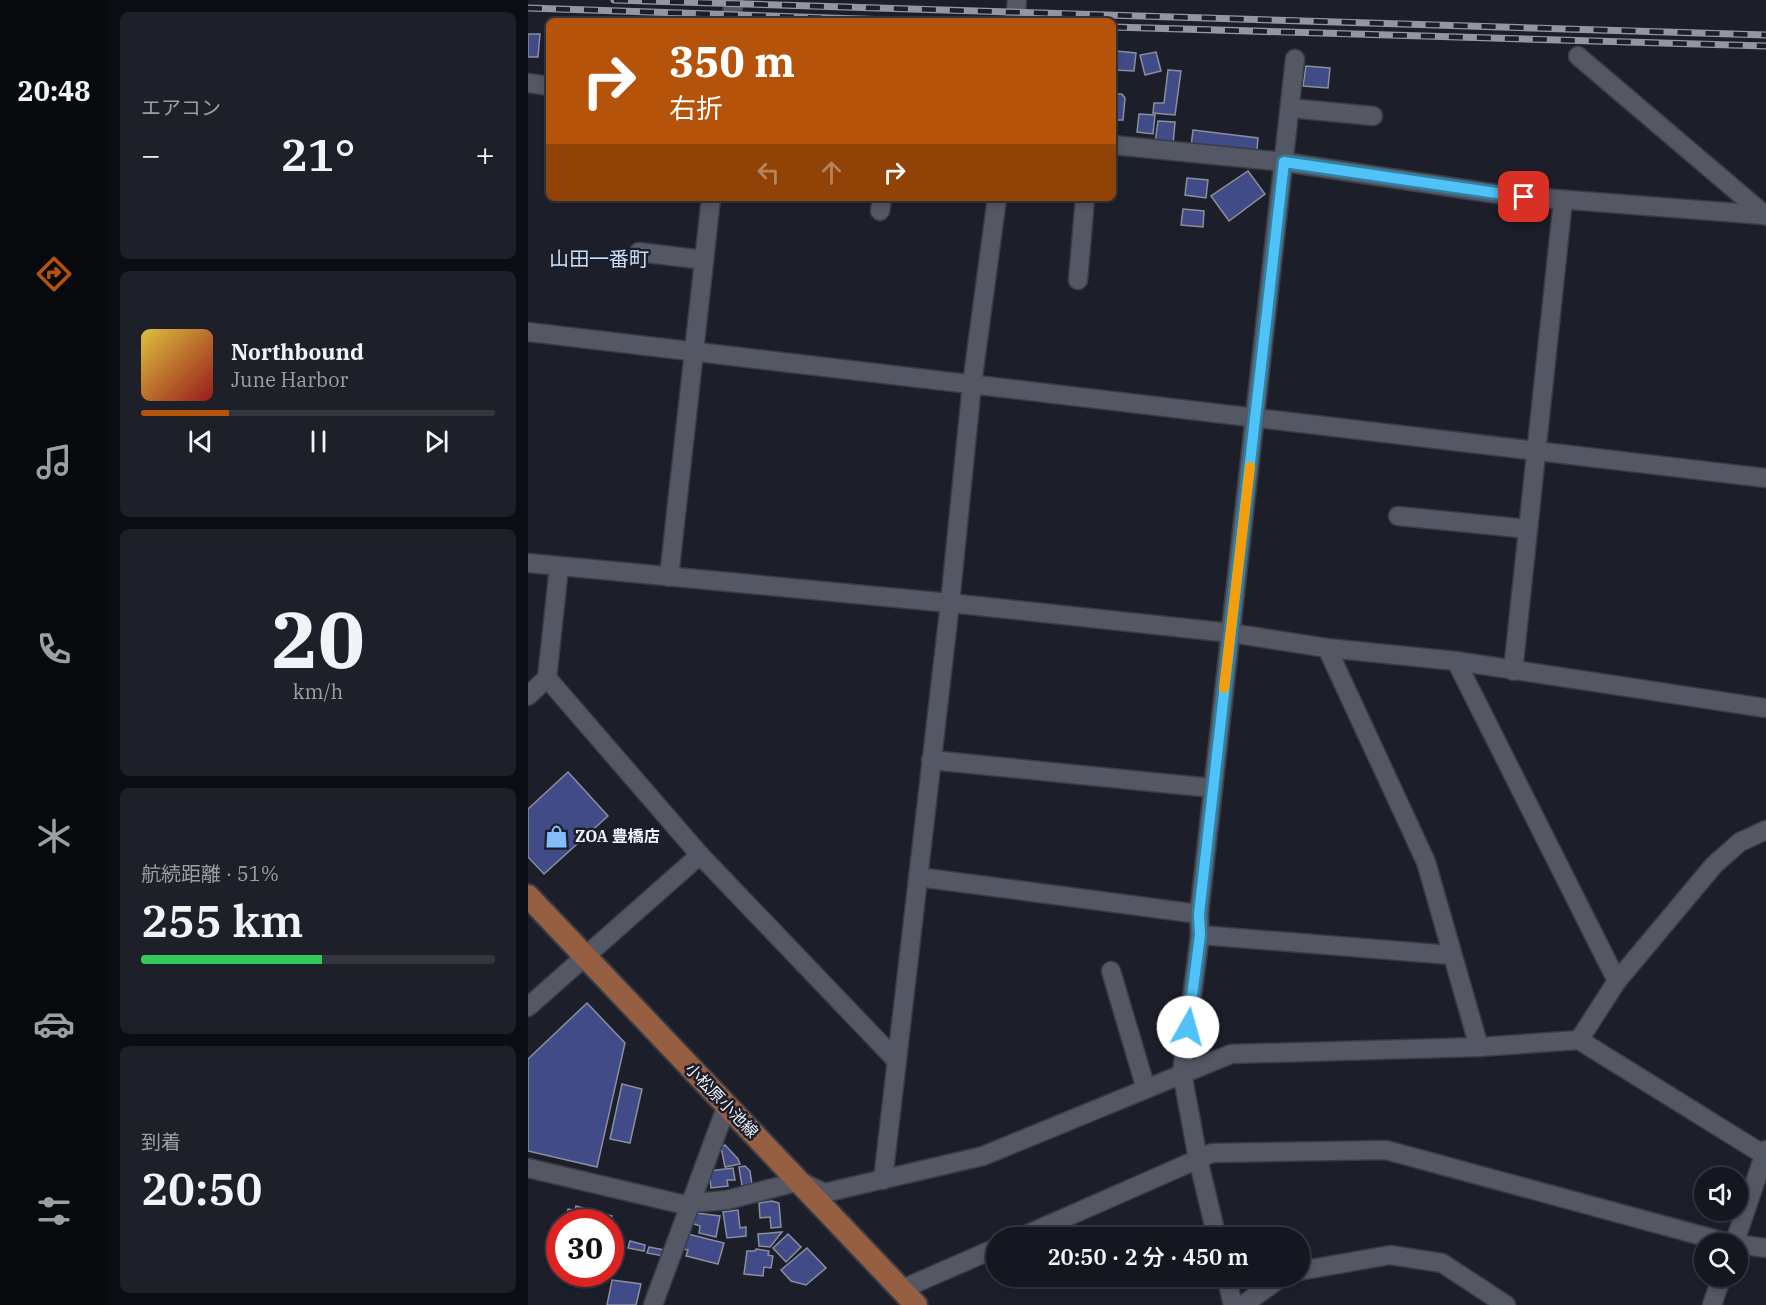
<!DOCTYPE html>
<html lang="ja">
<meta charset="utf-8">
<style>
:root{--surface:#151720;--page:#1e2029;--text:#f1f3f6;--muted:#9d9fa5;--line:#34363e;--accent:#b45309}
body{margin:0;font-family:"IBM Plex Serif","Noto Sans JP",serif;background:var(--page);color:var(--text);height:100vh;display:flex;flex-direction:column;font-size:22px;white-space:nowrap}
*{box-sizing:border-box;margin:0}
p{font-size:20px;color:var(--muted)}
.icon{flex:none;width:33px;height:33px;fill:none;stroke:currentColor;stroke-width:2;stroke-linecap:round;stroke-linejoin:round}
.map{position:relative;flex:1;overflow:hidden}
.side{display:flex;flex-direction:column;gap:12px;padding:12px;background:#0c0d12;width:420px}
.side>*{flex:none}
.banner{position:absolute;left:18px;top:18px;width:570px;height:183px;border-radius:9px;box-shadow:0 3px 9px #0003,0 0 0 2px var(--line);background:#b45309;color:#fff;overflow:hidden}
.controls{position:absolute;left:1166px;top:1167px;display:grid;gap:12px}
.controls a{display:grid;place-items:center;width:54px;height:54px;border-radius:50%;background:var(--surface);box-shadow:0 3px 9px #0003,0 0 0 2px var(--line);font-size:30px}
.speed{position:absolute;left:18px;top:1209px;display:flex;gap:12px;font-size:30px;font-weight:700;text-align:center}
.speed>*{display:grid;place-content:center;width:78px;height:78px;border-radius:50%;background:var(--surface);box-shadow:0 3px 9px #0003,0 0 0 2px var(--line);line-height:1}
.speed .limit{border:9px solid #d22;background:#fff;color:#111}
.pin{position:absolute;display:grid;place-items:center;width:51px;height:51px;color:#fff;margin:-26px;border-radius:12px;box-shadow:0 3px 9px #0006}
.me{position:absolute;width:66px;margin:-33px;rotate:7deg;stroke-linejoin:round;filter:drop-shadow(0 0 4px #0008)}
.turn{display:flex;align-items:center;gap:21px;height:126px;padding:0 24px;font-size:27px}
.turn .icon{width:78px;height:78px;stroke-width:2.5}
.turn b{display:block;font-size:42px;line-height:51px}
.lanes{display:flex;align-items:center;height:57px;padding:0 24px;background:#0003;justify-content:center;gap:30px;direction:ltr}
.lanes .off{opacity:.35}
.big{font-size:45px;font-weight:600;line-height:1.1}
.side .tile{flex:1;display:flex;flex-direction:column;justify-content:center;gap:9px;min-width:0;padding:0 21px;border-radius:9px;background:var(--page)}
.side .dial{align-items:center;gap:0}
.dial b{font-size:78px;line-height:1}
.song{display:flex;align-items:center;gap:18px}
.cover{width:72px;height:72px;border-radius:9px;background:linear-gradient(135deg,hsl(50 70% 55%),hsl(0 70% 35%))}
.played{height:6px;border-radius:3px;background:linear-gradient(90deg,var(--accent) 25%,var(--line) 25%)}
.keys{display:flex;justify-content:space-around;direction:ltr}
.heat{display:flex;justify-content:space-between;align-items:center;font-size:33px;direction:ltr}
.charge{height:9px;border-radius:4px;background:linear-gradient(90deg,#34c759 51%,var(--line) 0)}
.trip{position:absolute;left:458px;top:1227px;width:324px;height:60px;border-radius:30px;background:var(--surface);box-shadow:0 3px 9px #0003,0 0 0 2px var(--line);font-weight:600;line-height:60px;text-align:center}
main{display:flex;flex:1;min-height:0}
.tabs{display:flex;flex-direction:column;width:108px;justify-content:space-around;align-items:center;background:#08090d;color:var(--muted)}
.tabs .icon{width:42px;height:42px}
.tabs .selected{color:var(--accent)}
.tabs b{font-size:27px;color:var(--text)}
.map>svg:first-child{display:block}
</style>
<main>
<nav class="tabs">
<b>20:48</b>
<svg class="icon selected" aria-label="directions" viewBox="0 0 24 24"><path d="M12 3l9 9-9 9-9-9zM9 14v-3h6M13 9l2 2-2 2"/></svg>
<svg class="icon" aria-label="music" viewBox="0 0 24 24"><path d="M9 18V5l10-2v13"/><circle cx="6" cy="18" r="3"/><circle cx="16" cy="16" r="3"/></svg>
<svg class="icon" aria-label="phone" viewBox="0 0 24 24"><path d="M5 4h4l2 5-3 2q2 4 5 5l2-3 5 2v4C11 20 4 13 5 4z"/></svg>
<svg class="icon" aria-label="climate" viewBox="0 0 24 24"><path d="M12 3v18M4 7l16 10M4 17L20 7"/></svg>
<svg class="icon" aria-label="car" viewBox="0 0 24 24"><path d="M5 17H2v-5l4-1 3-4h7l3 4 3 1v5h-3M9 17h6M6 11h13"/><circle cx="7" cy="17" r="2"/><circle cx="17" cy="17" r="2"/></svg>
<svg class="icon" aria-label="filters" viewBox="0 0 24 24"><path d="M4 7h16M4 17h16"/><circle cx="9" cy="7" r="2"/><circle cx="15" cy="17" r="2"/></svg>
</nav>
<section class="side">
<div class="tile"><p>エアコン</p>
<div class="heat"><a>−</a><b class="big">21°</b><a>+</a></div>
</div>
<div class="tile">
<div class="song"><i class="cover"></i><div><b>Northbound</b><p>June Harbor</p></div></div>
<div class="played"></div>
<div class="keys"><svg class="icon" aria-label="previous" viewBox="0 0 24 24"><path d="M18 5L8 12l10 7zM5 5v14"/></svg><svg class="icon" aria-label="pause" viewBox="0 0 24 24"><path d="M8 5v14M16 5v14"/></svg><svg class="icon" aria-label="next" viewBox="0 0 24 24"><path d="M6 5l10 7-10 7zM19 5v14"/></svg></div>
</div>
<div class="tile dial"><b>20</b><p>km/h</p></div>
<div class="tile"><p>航続距離 · 51%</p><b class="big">255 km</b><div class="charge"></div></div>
<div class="tile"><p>到着</p><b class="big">20:50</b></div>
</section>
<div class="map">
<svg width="1238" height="1305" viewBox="0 0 1238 1305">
<rect width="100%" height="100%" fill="#1c1f2a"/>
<g fill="#414b87" stroke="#8b8e9c" stroke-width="1.5">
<polygon points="0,34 12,34 10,57 0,57"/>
<polygon points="588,51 608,53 606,71 586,70"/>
<polygon points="628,52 633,71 617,75 612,55"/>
<polygon points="778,66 802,68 800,88 775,86"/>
<polygon points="640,70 653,71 647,115 625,113 626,103 636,103"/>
<polygon points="585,94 594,94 597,98 595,120 585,120"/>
<polygon points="611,114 627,115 625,134 609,132"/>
<polygon points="630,121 647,122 645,145 627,143"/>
<polygon points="665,130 730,138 729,151 663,147"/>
<polygon points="720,171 737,194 701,221 683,196"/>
<polygon points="659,178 680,180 678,198 657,195"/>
<polygon points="655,209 676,211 675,227 653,225"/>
<polygon points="40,772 80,816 16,874 0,857 0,809"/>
<polygon points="59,1003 97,1043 69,1167 0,1151 0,1059"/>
<polygon points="94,1084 114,1089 102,1143 82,1139"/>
<polygon points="197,1145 210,1159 212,1164 197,1167 193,1147"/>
<polygon points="217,1166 222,1171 224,1185 214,1186 211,1167"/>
<polygon points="205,1168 207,1180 199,1180 200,1186 183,1188 181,1171"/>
<polygon points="244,1201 251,1203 253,1227 243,1228 242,1217 232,1218 231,1203"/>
<polygon points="48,1206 84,1216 82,1223 45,1222 46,1218 39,1216 40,1209 47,1210"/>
<polygon points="210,1210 212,1228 218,1227 218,1236 199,1238 195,1212"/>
<polygon points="168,1213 192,1216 188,1237 171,1233 172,1226 166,1224"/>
<polygon points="254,1232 242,1247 231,1246 230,1234"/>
<polygon points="160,1234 196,1243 190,1264 158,1256 160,1250 154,1249"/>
<polygon points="260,1234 273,1247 258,1262 245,1248"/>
<polygon points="102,1241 117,1245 116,1251 100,1248"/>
<polygon points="121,1247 137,1250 135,1256 119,1253"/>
<polygon points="279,1248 298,1268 278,1285 263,1281 253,1270"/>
<polygon points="228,1249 241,1251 240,1255 245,1256 243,1268 236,1267 235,1276 216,1274 219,1251 227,1251"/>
<polygon points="84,1280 113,1284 108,1305 79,1305"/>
</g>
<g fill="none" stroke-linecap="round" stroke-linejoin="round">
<defs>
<g id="minor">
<polyline points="203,21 206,0"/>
<polyline points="487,21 489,0"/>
<polyline points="1050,56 1238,216"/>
<polyline points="0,83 21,86"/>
<polyline points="762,108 845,116"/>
<polyline points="585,145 756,162 976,195 1236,215"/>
<polyline points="352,211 354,198"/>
<polyline points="111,252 176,260"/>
<polyline points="550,280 557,198"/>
<polyline points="0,332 1238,478"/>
<polyline points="870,516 1000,529"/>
<polyline points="0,563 422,603 703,633 799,648 928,661 1238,708"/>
<polyline points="31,567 19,678 172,855 369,1061"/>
<polyline points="141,577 183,198"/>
<polyline points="799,648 898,862 951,1047"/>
<polyline points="928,661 1089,981"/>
<polyline points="985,671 1035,200"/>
<polyline points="0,696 19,678"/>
<polyline points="403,760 684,788"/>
<polyline points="390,877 671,914"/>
<polyline points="672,935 923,955"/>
<polyline points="583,971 618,1089"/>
<polyline points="0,1007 172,855"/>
<polyline points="1051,1040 1089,981 1186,865 1212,842 1238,830"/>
<polyline points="0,1168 153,1204 199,1200 272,1181 296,1193 455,1156 703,1054 951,1047 1051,1040 1238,1156"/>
<polyline points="355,1180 422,603 444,384 469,198"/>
<polyline points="491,1238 684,1153 858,1150 1204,1244"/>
<polyline points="689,1238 670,1159 654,1073 672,935 671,914 767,59"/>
<polyline points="1206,1244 1238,1150"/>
<polyline points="1209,1244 1238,1248"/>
<polyline points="771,1271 862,1255 914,1263 978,1305"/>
<polyline points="698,1276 705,1305"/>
<polyline points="374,1289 468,1248"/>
<polyline points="125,1305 199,1105"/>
<polyline points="715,1305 755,1276"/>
<polyline points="1184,1305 1194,1276"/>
</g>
<polyline id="major" points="0,896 388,1305"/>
</defs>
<use href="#minor" stroke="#3a3c45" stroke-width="21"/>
<use href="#major" stroke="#3a3c45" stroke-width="26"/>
<use href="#minor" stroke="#545764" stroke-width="18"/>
<use href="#major" stroke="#975f42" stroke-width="22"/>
<defs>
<g id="rail">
<polyline points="86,0 1238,35"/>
<polyline points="0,8 393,21"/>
<polyline points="585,27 1238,46"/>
</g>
</defs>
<use href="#rail" stroke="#9497a0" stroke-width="7"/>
<use href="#rail" stroke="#1c1f2a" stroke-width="4.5" stroke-dasharray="14" stroke-linecap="butt"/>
</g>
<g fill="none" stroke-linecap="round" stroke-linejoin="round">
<defs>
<polyline id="route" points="660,1027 672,935 671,914 756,162 996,197"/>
</defs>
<use href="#route" stroke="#337fa1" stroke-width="15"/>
<use href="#route" stroke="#4fc3f7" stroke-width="10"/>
<polyline stroke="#f59e0b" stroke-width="10" points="696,688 722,467"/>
</g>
<defs>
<symbol id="shop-bare" viewBox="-9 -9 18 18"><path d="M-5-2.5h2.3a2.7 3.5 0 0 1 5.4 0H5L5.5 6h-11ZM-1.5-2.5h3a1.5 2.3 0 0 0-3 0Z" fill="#82bcfa" stroke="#1c1f2a" stroke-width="2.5" paint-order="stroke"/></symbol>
</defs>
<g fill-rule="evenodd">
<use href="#shop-bare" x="12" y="820" width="33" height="33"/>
</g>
<g text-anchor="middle" stroke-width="5" stroke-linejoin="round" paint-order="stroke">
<g font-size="16" font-weight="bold" fill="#f1f3fb" stroke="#1c1f2a" text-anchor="start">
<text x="47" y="842">ZOA 豊橋店</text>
</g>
<g font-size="16" fill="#f1f3fb" stroke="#1c1f2a">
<text transform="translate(194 1100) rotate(46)" y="6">小松原小池線</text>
</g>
<g font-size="20" fill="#cbe0f8" stroke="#1c1f2a">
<text x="71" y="266">山田一番町</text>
</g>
</g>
</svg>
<div class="controls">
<a><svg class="icon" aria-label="sound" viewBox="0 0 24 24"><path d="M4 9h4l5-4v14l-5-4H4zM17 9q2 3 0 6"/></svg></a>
<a><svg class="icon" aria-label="search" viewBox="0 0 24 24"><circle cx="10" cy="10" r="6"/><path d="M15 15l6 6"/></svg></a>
</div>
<div class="speed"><div class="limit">30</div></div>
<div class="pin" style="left:996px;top:197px;background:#d93025"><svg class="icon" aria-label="arrive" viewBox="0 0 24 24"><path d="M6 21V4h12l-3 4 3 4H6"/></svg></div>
<svg class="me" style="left:660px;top:1027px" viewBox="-20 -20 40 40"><circle r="19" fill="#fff"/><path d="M0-13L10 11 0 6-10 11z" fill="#4fc3f7"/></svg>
<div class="trip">20:50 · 2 分 · 450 m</div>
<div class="banner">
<div class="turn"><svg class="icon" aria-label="right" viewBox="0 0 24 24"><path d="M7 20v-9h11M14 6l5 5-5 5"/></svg><div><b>350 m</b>右折</div></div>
<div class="lanes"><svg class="icon off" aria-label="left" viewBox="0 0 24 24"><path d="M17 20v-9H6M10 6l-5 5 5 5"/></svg><svg class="icon off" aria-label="ahead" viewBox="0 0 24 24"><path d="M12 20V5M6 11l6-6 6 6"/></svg><svg class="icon" aria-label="right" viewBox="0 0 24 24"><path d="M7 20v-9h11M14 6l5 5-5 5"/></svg></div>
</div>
</div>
</main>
